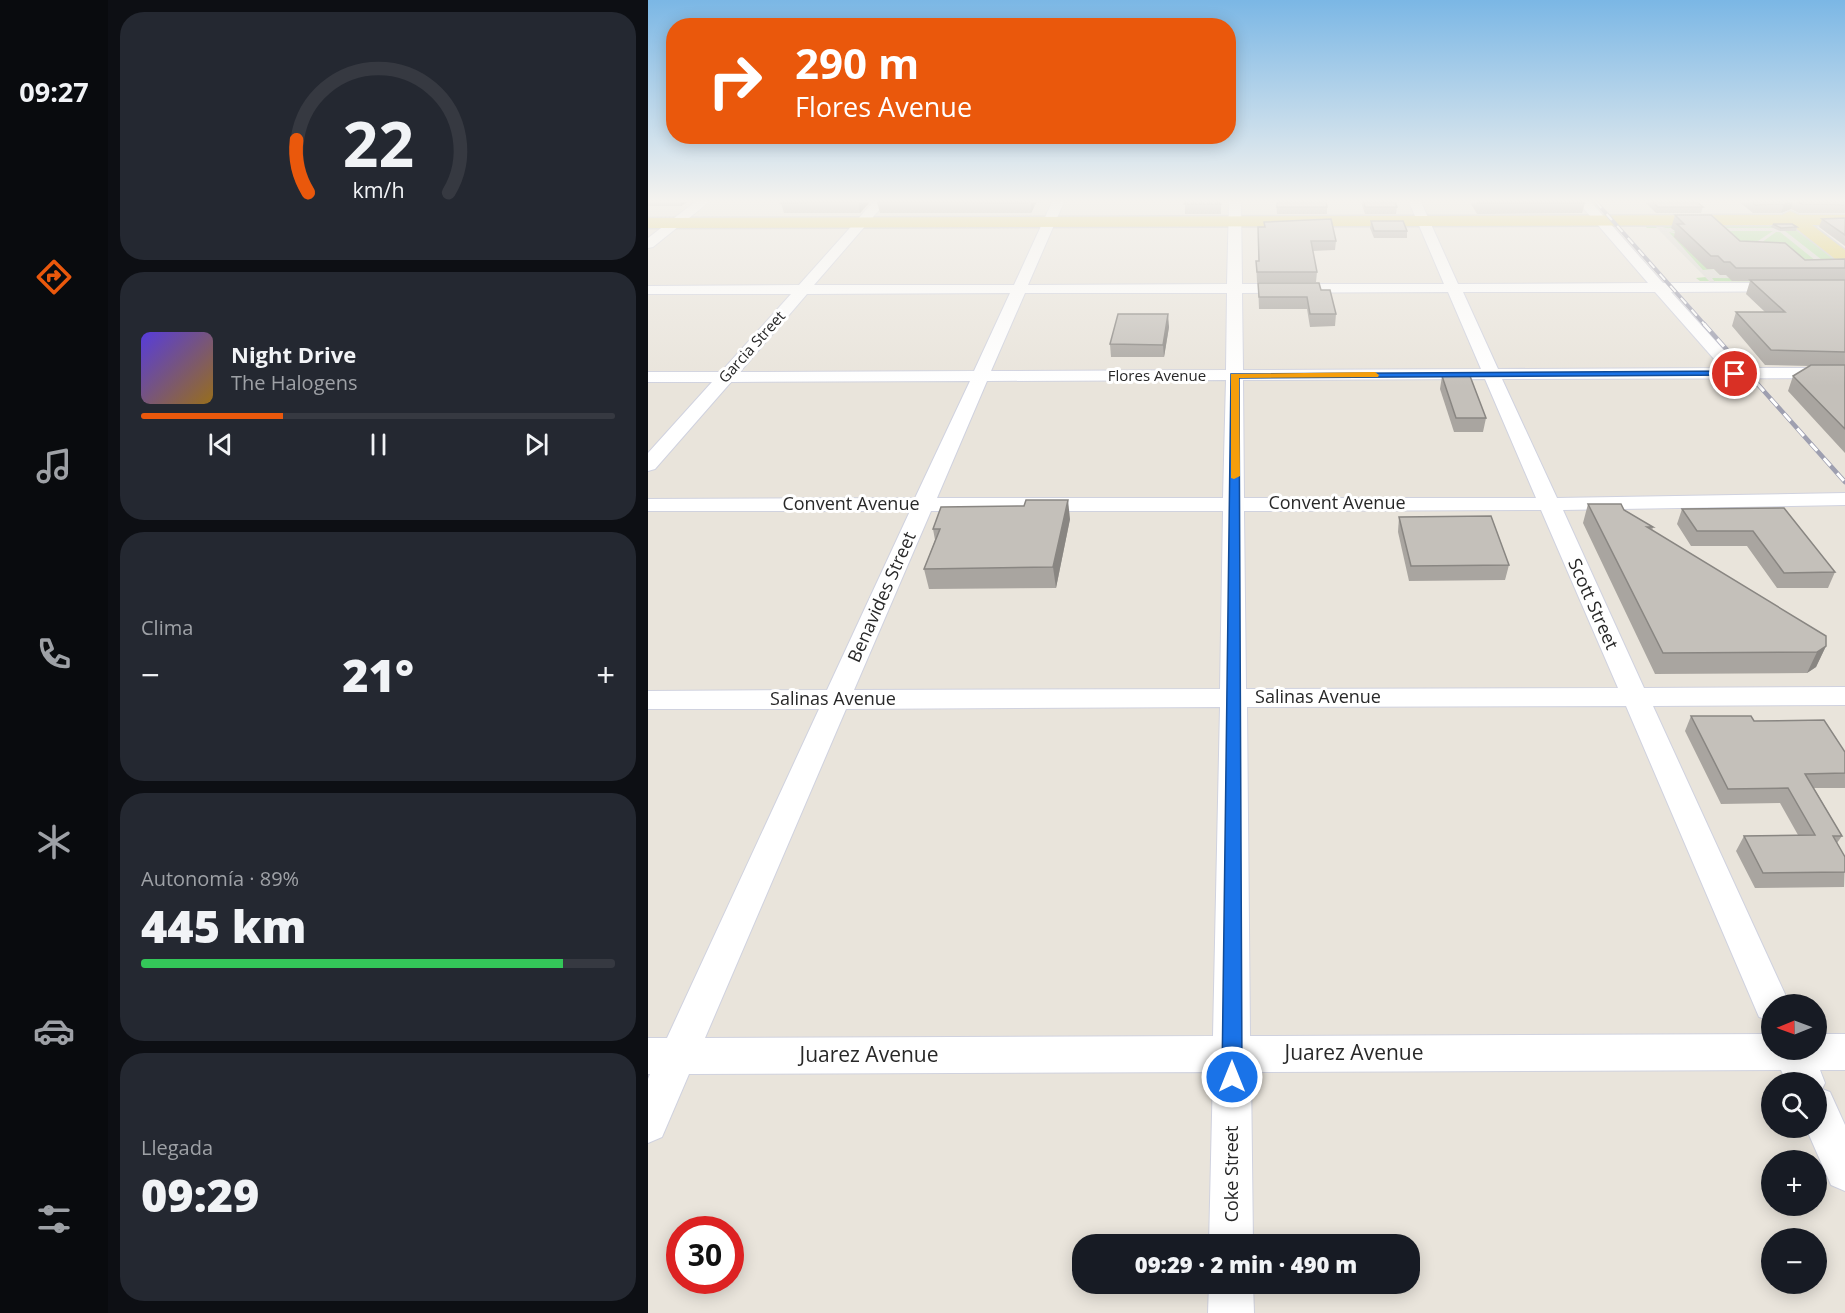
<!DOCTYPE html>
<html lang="es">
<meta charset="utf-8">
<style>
:root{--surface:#171b24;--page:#242831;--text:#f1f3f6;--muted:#9ea1a6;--line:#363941;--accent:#ea580c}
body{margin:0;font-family:"Open Sans",sans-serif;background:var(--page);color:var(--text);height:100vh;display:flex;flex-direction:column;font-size:22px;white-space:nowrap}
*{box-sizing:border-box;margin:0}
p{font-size:20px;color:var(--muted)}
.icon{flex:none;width:33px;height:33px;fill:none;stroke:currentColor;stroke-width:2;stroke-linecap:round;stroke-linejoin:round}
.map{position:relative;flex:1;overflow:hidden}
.side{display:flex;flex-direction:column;gap:12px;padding:12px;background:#0d0f14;width:540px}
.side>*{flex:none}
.hud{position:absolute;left:18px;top:18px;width:570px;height:126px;border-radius:24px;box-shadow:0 3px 15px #0003;background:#ea580c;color:#fff;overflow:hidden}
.needle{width:39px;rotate:269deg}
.tools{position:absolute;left:1113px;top:994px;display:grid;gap:12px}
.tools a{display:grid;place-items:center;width:66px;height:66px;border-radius:50%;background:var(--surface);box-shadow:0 3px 15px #0003;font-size:30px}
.speed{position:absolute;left:18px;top:1216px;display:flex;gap:12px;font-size:30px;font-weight:700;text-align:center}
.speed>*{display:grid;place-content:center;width:78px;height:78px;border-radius:50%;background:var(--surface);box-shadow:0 3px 15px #0003;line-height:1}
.speed .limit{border:9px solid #d22;background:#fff;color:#111}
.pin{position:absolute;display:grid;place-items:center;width:51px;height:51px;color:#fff;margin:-26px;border:3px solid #fff;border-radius:50%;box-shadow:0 2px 6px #0007}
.me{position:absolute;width:66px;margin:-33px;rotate:0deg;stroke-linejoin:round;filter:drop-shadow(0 0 4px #0008)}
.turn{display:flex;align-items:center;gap:21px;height:126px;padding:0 30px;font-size:27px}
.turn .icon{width:78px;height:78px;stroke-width:2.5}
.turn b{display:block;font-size:42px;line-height:51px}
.big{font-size:45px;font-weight:800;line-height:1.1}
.side .widget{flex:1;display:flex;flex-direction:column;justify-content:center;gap:9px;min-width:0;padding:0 21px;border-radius:24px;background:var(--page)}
.side .dial{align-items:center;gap:0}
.dial svg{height:156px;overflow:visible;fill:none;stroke:var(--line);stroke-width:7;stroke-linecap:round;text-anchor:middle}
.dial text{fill:var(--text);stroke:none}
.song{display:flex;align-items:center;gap:18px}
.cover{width:72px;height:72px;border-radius:9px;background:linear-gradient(135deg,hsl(250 70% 55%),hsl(40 70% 35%))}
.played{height:6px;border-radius:3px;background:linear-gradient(90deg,var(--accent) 30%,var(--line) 30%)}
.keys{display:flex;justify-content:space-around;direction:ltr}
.heat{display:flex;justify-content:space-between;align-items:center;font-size:33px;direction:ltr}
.charge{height:9px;border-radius:4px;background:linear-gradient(90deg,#34c759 89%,var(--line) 0)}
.trip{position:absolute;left:424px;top:1234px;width:348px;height:60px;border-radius:24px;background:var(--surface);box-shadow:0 3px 15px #0003;font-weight:800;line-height:60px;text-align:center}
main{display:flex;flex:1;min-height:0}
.tab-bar{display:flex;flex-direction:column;width:108px;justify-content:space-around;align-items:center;background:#090b0e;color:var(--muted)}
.tab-bar .icon{width:42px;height:42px}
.tab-bar .active{color:var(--accent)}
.tab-bar b{font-size:27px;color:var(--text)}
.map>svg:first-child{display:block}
</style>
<main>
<nav class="tab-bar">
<b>09:27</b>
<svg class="icon active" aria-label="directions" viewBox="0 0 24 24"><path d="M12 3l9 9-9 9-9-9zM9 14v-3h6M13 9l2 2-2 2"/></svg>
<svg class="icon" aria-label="music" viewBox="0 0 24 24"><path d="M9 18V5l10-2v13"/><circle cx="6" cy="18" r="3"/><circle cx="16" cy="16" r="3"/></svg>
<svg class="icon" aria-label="phone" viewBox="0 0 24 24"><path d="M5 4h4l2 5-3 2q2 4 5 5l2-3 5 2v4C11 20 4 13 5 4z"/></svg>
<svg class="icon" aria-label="climate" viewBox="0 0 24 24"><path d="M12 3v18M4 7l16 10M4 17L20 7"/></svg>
<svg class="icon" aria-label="car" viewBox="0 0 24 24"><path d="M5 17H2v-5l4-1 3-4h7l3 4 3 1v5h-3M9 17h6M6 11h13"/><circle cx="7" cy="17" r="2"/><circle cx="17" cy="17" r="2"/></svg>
<svg class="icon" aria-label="filters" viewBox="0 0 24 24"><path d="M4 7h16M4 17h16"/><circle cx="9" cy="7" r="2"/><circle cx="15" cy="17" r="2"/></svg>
</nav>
<section class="side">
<div class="widget dial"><svg viewBox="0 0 100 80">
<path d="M14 69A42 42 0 1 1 86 69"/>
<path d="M14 69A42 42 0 0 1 8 42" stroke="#ea580c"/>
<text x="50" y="56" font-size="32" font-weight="700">22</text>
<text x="50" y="72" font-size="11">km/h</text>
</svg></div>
<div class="widget">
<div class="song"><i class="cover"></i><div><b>Night Drive</b><p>The Halogens</p></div></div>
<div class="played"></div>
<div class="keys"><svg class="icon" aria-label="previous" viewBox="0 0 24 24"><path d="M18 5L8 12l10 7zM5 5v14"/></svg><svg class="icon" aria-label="pause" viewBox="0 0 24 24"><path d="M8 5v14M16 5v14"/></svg><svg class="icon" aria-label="next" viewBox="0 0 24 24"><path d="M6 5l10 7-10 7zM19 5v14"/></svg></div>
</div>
<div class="widget"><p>Clima</p>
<div class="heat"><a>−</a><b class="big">21°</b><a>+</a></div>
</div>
<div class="widget"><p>Autonomía · 89%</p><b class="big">445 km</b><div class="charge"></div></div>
<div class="widget"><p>Llegada</p><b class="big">09:29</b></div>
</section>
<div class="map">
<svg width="1197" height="1313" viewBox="0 0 1197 1313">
<rect width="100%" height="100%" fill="#e9e4db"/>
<polygon fill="#acda9c" points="996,225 1142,225 1197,267 1197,282 1052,281 1048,278 1058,277 1010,228 999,228"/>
<path fill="#d9d7d1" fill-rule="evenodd" d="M1005 224 1018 228H1123L1136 225 1123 224 1142 225 1197 267 1148 230 1139 226 1144 230 1137 231 1192 274 1197 275V279L1064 278 1067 282H1062ZM1062 230 1063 231H1125L1101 247H1084L1023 231ZM1021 232 1082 248 1088 253 1122 259 1177 275H1072L1066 269 1055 270ZM1128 232H1132L1183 273 1113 254 1106 248Z"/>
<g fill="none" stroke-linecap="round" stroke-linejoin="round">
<defs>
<g id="minor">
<polygon points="47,202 61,202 5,247 0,248 0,238"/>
<path d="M225 202H238L166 285H366L404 202H416L380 285 579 284 581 202H593L594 284H796L761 202H773L810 284 1000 283 930 202H943L1015 283H1197V291L1023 292 1092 368H1197V378L854 379 909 498 1197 493V505L915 510 996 688 1197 687V705L1005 706 1142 1005H1124V1021L1111 1017 978 706 599 707 602 1036 1124 1034V1050H1168V1034H1197V1070H1172L1177 1083 1174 1089 1182 1092 1197 1125V1191L1183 1185 1158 1128H1168V1083H1139L1133 1070 603 1072 605 1245H561L565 1072 41 1074 14 1137 0 1143V1079L2 1074H0V1038H19L171 709H0V691L179 690 262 511H0V499L267 498 322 381 83 382 7 469 0 471V453L64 382H0V372H73L143 294H0V286L151 285ZM800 292 833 369 595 370 594 293ZM815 292H1007L1074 368 850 369ZM362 293 326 371 92 372 159 294ZM377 293H579L578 370 343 371ZM837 379 888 498H596L595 380ZM578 380 575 498H289L339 381ZM893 510 970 688 598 689 596 511ZM283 511H575L572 689 206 690ZM572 707 565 1036 57 1038 198 709Z"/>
<polygon points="561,1284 605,1284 606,1313 560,1313"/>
</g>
<polygon id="major" points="1142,211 1151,215 1197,215 1197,225 1164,225 1197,250 1197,263 1191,262 1144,225 0,228 0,218 1134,215"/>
</defs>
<use href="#minor" stroke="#d0d2df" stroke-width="2"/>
<use href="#major" stroke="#c3c3c3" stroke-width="3"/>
<use href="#minor" fill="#fff" fill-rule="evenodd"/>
<use href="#major" fill="#e0ce68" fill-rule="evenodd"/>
<defs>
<polyline id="rail-far1" points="948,202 1057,325"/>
<polyline id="rail" points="1056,324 1197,482"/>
</defs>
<use href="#rail-far1" stroke="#9e9fb0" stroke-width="4"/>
<use href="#rail" stroke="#9e9fb0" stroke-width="4.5"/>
<use href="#rail-far1" stroke="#fff" stroke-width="2" stroke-dasharray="8" stroke-linecap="butt"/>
<use href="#rail" stroke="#fff" stroke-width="3" stroke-dasharray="10" stroke-linecap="butt"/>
</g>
<g fill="#a9a5a0">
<polygon points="0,202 39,202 33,206 0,206"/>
<polygon points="222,202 212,213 136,213 133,203"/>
<polygon points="229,202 396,202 395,203 388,203 383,213 232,213"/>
<rect x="537" y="202" width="36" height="12"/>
<polygon points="628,202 678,202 679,207 679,214 629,214"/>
<polygon points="713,202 747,202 749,207 748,214 717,214"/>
<polygon points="822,202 936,202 937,203 934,213 829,214"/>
<polygon points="997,202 1049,202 1055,207 1053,213 1008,213"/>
<polygon points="1091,202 1197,202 1197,213 1151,213 1143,209 1133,213 1105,213"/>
<polygon points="1027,215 1092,241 1157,260 1197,259 1197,453 1140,391 1145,376 1162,366 1117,365 1084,326 1088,312 1117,312 1098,294 1102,281 1084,281 1078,275 1072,275 1066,269 1059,269 1026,237 1027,231 1023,228"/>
<polygon points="1197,218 1197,246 1171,227 1174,219"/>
<polygon points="723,221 759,231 759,238 726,238 722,228"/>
<polygon points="616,222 688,241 687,250 664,251 669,272 668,282 609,282 608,261 611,261 610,227 616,227"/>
<polygon points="1125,224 1149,227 1148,231 1132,231 1123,227"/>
<polygon points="610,283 673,290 688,314 687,326 662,327 659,309 611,309"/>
<polygon points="521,327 516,357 463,357 462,344"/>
<polygon points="794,376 838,418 835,432 806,432 792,389"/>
<polygon points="940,504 976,510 1005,527 1004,531 1178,646 1168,667 1159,673 1007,674 935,523"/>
<polygon points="1136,508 1187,572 1180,588 1129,588 1099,546 1043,546 1029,524 1034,509"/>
<polygon points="751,517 861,565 857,580 761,581 750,532"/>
<polygon points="422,519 408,588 281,589 276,569 287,540 285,529"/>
<polygon points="1043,716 1106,721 1197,752 1197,788 1166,788 1194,836 1189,843 1197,857 1196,887 1107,888 1088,851 1096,836 1150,835 1132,803 1073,804 1037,731"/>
</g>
<g fill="#898682">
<polygon points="32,202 39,202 33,206"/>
<polygon points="210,202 222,202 212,213"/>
<polygon points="382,202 388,202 388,203 383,213"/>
<polygon points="1142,202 1145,202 1143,209 1133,213 1136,204"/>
<polygon points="520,314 521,327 516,357 515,345"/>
<polygon points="420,500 422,519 408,588 405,567"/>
<polygon points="1178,646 1168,667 1159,673 1169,652"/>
</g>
<g fill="#c4c0ba" stroke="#898682" stroke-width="1.5">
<polygon points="134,202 210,202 133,203"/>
<polygon points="229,202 382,202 381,203"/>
<polygon points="537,202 573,202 573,204 536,204"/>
<polygon points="629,202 678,202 679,207 629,207"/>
<polygon points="716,202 747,202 749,207 717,207"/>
<polygon points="830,202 936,202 937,203 830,203"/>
<polygon points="1004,202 1049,202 1055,207 1010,207"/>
<polygon points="1104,202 1142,202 1136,204 1107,205"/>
<polygon points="1149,202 1197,202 1197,205 1154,204"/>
<polygon points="1027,215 1063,215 1092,241 1137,243 1157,260 1197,259 1197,268 1088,268 1082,262 1076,262 1070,256 1063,256 1029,224 1036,224"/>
<polygon points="1197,218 1197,235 1174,219"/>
<polygon points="683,219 688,241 663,241 669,272 609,272 608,261 611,261 610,227 617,227 616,222"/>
<polygon points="723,221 755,221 759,231 726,231"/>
<polygon points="1125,224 1144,224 1149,227 1133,228"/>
<polygon points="1102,280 1197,280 1197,352 1123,350 1088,312 1137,312"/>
<polygon points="610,283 671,283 673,290 682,290 688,314 662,314 659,297 611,297"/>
<polygon points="470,314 520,314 515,345 462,344"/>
<polygon points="1163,365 1197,365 1197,429 1145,376"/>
<polygon points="794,376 822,376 838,418 808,418"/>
<polygon points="378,500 420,500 405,567 276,569 292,529 285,529 293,507 376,506"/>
<polygon points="940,504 973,504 976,510 1005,527 999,527 1178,636 1178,646 1169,652 1015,653"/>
<polygon points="1136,508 1187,572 1136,573 1105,531 1049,531 1034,509"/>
<polygon points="843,516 861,565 763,566 751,517"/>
<polygon points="1043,716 1103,716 1106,721 1176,720 1197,752 1197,773 1157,774 1194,836 1185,836 1197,857 1197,872 1115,873 1096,836 1167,835 1140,788 1080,789"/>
</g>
<linearGradient id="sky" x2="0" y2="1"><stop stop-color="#7bb7e5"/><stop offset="0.52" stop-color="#f5f3ef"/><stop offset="1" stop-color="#f5f3ef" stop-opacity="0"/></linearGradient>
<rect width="1197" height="386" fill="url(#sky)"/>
<polygon fill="#1a73e8" stroke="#114b97" stroke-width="1.5" points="1087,371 1092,374 1091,375 591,378 594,1077 591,1084 584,1087 577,1084 574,1077 583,374"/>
<polygon fill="#f59e0b" points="727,372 731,375 730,377 591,378 592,476 586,479 583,478 583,374"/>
<g text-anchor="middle" stroke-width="6" stroke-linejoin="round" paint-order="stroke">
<g font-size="15" fill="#282828" stroke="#fff">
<text transform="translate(104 347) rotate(-48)" y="5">Garcia Street</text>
<text x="509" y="381">Flores Avenue</text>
</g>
<g font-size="18" fill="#282828" stroke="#fff">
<text x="689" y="509">Convent Avenue</text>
<text x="203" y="510">Convent Avenue</text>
<text transform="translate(234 597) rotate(-66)" y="6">Benavides Street</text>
<text transform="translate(945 604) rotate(66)" y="6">Scott Street</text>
<text x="670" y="703">Salinas Avenue</text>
<text x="185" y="705">Salinas Avenue</text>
<text transform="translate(584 1174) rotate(-90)" y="6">Coke Street</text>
</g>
<g font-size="21" fill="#282828" stroke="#fff">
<text x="706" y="1060">Juarez Avenue</text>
<text x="221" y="1062">Juarez Avenue</text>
</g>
</g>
</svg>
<div class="tools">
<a><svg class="needle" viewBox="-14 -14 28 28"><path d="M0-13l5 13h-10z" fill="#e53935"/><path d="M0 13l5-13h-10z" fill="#9ea1a6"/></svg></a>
<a><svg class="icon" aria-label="search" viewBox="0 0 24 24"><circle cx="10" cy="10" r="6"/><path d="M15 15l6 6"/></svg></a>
<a>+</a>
<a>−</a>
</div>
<div class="speed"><div class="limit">30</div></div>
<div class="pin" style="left:1087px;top:374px;background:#d93025"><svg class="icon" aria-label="arrive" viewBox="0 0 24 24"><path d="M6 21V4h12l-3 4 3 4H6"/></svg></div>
<svg class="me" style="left:584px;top:1077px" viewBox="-20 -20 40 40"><circle r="17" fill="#1a73e8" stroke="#fff" stroke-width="3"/><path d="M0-11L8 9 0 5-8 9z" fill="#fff"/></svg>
<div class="trip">09:29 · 2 min · 490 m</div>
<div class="hud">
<div class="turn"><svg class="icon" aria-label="right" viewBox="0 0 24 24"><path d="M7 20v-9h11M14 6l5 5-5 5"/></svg><div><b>290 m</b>Flores Avenue</div></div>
</div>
</div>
</main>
